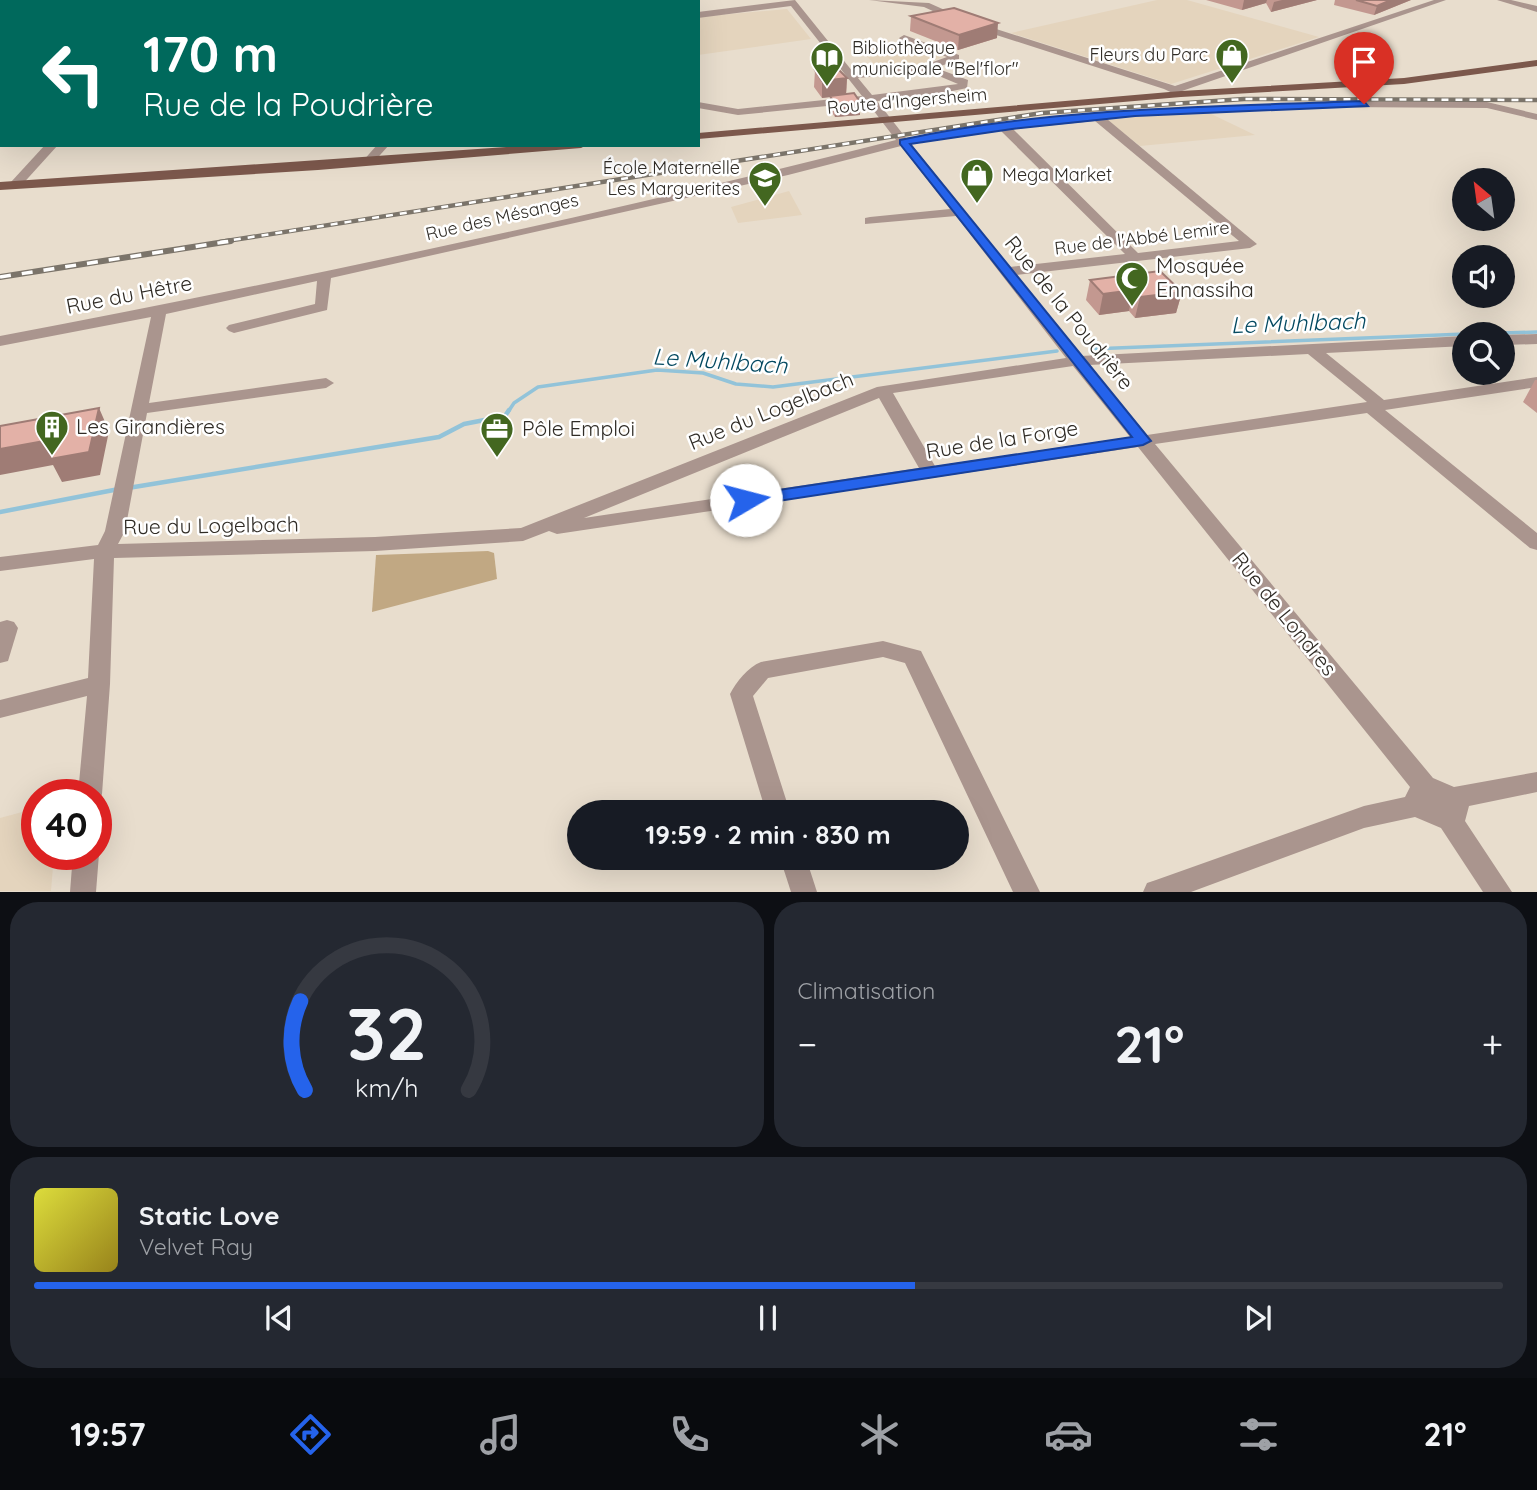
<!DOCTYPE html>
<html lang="fr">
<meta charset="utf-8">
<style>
:root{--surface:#171b24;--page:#242831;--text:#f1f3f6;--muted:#9ea1a6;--line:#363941;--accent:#2563eb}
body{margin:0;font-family:Quicksand,sans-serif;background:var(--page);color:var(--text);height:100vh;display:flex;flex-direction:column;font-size:26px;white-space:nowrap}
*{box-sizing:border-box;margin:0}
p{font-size:23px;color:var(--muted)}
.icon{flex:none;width:38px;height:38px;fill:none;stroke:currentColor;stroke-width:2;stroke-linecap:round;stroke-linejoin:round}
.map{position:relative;height:892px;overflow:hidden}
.side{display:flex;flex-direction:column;gap:10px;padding:10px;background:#0d0f14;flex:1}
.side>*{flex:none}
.guide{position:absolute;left:0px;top:0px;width:700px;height:147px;box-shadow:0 7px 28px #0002;background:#00695c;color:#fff;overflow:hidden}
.needle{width:46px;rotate:331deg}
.tools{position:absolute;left:1452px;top:168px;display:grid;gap:14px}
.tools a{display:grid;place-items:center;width:63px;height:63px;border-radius:50%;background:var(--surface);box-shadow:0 7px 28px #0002;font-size:35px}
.speed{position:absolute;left:21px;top:779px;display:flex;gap:14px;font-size:35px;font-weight:700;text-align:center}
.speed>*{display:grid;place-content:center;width:91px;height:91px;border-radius:50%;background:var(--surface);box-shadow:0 7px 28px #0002;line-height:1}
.speed .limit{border:10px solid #d22;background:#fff;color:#111}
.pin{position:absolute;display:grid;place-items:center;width:60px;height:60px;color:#fff;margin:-72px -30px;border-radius:50% 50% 50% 0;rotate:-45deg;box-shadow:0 0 7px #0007}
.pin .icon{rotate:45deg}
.me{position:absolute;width:77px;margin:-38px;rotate:82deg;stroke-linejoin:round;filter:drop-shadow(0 0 5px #0008)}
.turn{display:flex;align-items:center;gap:24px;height:147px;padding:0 28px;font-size:32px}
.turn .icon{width:91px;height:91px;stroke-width:2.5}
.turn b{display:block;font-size:49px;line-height:60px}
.big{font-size:52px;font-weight:700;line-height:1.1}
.side .widget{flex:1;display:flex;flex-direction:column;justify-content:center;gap:10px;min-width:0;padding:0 24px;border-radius:28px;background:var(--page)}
.side .dial{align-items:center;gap:0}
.dial svg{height:182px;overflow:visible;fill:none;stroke:var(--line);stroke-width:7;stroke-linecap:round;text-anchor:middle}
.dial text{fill:var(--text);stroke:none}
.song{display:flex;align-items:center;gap:21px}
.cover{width:84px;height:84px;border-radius:10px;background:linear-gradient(135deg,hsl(60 70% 55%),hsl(50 70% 35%))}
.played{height:7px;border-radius:4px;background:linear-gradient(90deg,var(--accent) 60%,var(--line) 60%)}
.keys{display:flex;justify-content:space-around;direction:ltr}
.heat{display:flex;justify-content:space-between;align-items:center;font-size:38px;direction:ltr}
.side .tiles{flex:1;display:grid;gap:10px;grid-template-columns:1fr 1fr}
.widget:last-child{grid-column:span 2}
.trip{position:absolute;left:567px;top:800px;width:402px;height:70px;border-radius:35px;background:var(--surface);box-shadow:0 7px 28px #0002;font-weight:700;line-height:70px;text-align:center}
.tabs{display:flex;height:112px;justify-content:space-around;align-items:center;background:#090b0e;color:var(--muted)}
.tabs .icon{width:49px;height:49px}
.tabs .on{color:var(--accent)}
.tabs b{font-size:32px;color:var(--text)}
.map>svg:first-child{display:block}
</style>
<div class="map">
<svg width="1537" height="892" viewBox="0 0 1537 892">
<rect width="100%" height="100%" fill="#e8ddcd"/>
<g fill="#e4d4bd">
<polygon points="1157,0 1187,0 1319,37 1171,84 1011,33"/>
<polygon points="787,9 811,39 698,55 698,17"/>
<polygon points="909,45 943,57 911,67 879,69 865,54"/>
<polygon points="1205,111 1255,135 1140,146 1106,119"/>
<polygon points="789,191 802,215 738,223 731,207"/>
<polygon points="37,808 37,854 54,854 51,891 0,891 0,818"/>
</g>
<polygon fill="#c1a883" points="488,551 494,553 497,579 372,612 376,555"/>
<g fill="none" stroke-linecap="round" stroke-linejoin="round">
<g stroke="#92c3d9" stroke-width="3.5">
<polyline points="1473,334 1537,332"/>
<polyline points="1091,349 1465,334"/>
<polyline points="508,412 514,403 538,387 657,370 703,373 736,384 773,387 1057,351"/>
</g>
<g stroke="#92c3d9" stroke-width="4.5">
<polyline points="128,488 439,437 464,424 505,416 509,410"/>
<polyline points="0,512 119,489"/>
</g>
<g fill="#aa958e" fill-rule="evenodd">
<polygon points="178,0 186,0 187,2 179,2"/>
<polygon points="327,0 336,0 337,2 328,2"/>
<polygon points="595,0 610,0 593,2"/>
<path d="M795 0 853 72 919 67 947 57 901 40 899 38 904 35 959 55V59L936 68 968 80 967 88 928 96 877 101 906 138 1096 113 1336 101 1487 102 1537 114V120L1487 108 1336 107 1156 114 1107 119 1257 244 1250 248 1016 275 1081 356 1465 336V346L1326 353 1384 400 1537 377V387L1385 410 1537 533V550L1530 548 1367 413 1155 444 1433 778 1454 787 1537 772V792L1469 806 1465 821 1512 892H1483L1441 828 1415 817 1364 828 1191 892H1143L1147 883 1156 880 1364 806 1405 797 1410 787 1138 447 557 534 549 531 523 541 375 551 114 558 110 684 102 794 99 802H96V794H78L87 696 0 718V700L88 678 94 559 0 571V557L98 545 105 531 151 317 0 346V336C300 279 600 215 896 140L867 102 738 115 698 108V102L738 109 862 96 791 6 698 18V12ZM927 71 958 84 872 95 858 78ZM1095 121 1239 241 1138 253 1013 129ZM1001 131 1125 254 1010 267 911 144ZM901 146 950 209 870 217 865 218V224L956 216 1066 358 877 387 521 528 375 537 118 544 125 531 147 413 326 388 334 383 326 378 149 403 166 314 317 281 315 304 229 325 226 328 229 331 234 333 327 310 331 278 788 175ZM1308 354 1367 402 1147 435 1089 365ZM1073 366 1130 437 935 466 893 393ZM879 398 919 468 584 518Z"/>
<polygon points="869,0 929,3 965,19 1175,86 1434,0 1446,0 1182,91 1186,94 1181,97 1164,89 959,23 924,7"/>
<polygon points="1497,0 1511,0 1537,6 1537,12"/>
<rect x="0" y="26" width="2" height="6"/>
<rect x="0" y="95" width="2" height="6"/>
<rect x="0" y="123" width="2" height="6"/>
<polygon points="45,145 58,145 19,188 11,188 11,182"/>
<polygon points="377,145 389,145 372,164 364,164 362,162"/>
<polygon points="1537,334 1537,344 1503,345 1503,335"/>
<polygon points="7,620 14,622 18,628 8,661 0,663 0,622"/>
<path d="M883 641 921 651 1040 892H1013L905 663 883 657 768 678 753 696 790 812H766L730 694C736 682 748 667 761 662Z"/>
<polygon points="96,848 99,854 96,892 70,892 73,854 96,854"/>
<polygon points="780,858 806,858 817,892 791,892"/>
</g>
<g fill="#7c584c" fill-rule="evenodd">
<polygon points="1537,60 1537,66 1404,84 1181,97 698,139 698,133 1181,91 1404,78"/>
<polygon points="535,145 587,145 581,148 318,170 0,190 0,182"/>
</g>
<defs>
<polyline id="rail-far1" points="220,242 1042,113 1244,99 1537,100"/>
<polyline id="rail" points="0,277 231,241"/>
</defs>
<use href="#rail-far1" stroke="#7b746a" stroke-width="4.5"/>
<use href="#rail" stroke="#7b746a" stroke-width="6"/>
<use href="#rail-far1" stroke="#fff" stroke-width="2.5" stroke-dasharray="7" stroke-linecap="butt"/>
<use href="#rail" stroke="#fff" stroke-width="3.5" stroke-dasharray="11" stroke-linecap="butt"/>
</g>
<g fill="#c39890">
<polygon points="1206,0 1317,0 1271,12 1266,3 1242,10"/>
<polygon points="1335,0 1411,0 1374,15 1334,5"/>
<polygon points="911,16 997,38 958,50 910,31"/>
<polygon points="815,70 847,78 846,94 860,102 860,115 835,117 829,108 830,97 822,98 814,87"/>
<polygon points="1090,280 1182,292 1176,313 1135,318 1129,311 1099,315 1086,300"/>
<polygon points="1535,380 1537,380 1537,413 1523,402"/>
</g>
<g fill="#9f7c75">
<polygon points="1244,0 1267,0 1266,3 1242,10"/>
<polygon points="1282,0 1317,0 1271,12 1274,2"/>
<polygon points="1391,0 1411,0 1374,15 1377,6"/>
<polygon points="998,23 997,38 958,50 959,35"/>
<polygon points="847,78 846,95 822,98 822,81"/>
<polygon points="860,102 860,115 835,117 835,104"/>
<polygon points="1133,290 1129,311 1099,315 1103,294"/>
<polygon points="1182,292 1176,313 1135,318 1140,297"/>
<polygon points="99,408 109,431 100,475 62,482 53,465 0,475 0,449"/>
</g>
<g fill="#e3b1a7" stroke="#9f7c75" stroke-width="2">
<polygon points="1356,0 1391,0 1377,6"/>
<polygon points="954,8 998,23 959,35 911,16"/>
<polygon points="837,68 847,78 822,81 815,70"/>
<polygon points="854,93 860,102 835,104 830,96"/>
<polygon points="1160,271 1182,292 1140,297 1133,290 1103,294 1090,280"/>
<polygon points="99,408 89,452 50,459 55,439 0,449 0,426"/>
</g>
<path fill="#2563eb" stroke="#184099" stroke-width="2" d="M1364 101 1368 106 1135 116 1012 129 910 144 1151 441 1143 445 746 506 740 504 737 500 746 495 1132 437 900 144V140C1051 107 1210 107 1364 101Z"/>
<defs>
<symbol id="shop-pin" viewBox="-11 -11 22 30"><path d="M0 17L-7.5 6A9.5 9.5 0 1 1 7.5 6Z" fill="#436720" stroke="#fff"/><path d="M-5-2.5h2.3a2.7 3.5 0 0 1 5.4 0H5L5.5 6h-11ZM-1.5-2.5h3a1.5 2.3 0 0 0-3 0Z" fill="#fff"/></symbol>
<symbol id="library-pin" viewBox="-11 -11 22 30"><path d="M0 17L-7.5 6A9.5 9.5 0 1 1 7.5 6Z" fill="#436720" stroke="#fff"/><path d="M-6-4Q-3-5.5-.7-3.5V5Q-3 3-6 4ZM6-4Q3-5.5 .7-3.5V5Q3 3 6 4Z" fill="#fff"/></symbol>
<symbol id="school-pin" viewBox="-11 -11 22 30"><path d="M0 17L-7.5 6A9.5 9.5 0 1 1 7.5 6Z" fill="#436720" stroke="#fff"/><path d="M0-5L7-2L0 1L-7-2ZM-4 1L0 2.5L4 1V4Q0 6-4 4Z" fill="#fff"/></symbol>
<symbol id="mosque-pin" viewBox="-11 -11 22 30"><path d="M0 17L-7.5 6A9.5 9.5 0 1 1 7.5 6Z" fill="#436720" stroke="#fff"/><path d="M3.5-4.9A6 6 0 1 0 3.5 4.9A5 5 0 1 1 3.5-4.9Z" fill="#fff"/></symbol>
<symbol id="building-pin" viewBox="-11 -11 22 30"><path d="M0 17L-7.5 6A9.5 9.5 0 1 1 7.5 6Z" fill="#436720" stroke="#fff"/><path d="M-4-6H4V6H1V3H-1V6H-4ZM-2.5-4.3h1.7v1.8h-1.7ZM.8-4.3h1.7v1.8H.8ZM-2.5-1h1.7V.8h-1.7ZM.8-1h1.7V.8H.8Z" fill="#fff"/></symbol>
<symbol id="office-pin" viewBox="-11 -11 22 30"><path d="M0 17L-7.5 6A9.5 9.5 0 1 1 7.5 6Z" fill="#436720" stroke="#fff"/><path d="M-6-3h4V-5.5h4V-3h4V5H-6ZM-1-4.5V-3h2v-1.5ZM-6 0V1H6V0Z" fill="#fff"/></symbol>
</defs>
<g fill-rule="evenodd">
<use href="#shop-pin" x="1213" y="36" width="38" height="52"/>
<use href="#library-pin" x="808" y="39" width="38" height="52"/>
<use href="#shop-pin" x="958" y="156" width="38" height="52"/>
<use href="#school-pin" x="746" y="159" width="38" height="52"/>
<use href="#mosque-pin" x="1113" y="259" width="38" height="52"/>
<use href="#building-pin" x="33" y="408" width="38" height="52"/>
<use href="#office-pin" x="478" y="410" width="38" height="52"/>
</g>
<g text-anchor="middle" stroke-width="5" stroke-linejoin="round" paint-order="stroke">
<g font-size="18" fill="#302c26" stroke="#fff" text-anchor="start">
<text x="852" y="54">Bibliothèque<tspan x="852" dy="21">municipale "Bel'flor"</tspan></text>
<text x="1208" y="61" text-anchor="end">Fleurs du Parc</text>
<text x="740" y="174" text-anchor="end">École Maternelle<tspan x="740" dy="21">Les Marguerites</tspan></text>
<text x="1002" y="181">Mega Market</text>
</g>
<g font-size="18" fill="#302c26" stroke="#fff">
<text transform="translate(907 101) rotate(-5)" y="6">Route d'Ingersheim</text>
<text transform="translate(502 217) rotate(-13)" y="6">Rue des Mésanges</text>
<text transform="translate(1142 238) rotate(-7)" y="6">Rue de l'Abbé Lemire</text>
</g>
<g font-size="21" fill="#302c26" stroke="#fff" text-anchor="start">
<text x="1156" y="273">Mosquée<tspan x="1156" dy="24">Ennassiha</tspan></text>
<text x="76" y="434">Les Girandières</text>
<text x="522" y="436">Pôle Emploi</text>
</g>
<g font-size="21" fill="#302c26" stroke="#fff">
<text transform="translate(129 295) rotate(-11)" y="7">Rue du Hêtre</text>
<text transform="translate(1069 313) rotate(51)" y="7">Rue de la Poudrière</text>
<text transform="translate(771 411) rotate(-22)" y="7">Rue du Logelbach</text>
<text transform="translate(1002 440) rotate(-9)" y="7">Rue de la Forge</text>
<text transform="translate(211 526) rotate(-1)" y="7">Rue du Logelbach</text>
<text transform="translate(1284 614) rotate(51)" y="7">Rue de Londres</text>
</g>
<g font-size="23" font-style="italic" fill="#054a61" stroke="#fff">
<text transform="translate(1298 323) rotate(-2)" y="8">Le Muhlbach</text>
<text transform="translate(720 361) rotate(4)" y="8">Le Muhlbach</text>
</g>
</g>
</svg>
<div class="tools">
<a><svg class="needle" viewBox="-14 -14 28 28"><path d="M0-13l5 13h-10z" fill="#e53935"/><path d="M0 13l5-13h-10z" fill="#9ea1a6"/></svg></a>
<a><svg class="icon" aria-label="sound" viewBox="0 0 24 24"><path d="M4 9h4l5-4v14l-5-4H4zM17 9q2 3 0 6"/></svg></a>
<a><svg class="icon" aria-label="search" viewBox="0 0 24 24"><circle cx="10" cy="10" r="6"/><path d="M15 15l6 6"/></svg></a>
</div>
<div class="speed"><div class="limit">40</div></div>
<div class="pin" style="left:1364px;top:104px;background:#d93025"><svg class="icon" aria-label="arrive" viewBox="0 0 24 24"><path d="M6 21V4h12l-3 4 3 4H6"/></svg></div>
<svg class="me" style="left:746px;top:500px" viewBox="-20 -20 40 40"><circle r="19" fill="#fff"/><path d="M0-13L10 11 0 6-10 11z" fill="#2563eb"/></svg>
<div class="trip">19:59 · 2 min · 830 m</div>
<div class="guide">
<div class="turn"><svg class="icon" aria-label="left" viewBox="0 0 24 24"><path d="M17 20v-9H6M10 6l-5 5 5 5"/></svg><div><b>170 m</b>Rue de la Poudrière</div></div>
</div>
</div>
<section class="side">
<div class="tiles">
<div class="widget dial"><svg viewBox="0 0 100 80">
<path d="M14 69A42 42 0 1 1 86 69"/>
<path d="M14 69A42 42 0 0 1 12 30" stroke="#2563eb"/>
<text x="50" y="56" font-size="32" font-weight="700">32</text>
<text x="50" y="72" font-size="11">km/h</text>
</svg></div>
<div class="widget"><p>Climatisation</p>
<div class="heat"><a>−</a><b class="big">21°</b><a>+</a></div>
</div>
<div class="widget">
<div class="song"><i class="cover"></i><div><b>Static Love</b><p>Velvet Ray</p></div></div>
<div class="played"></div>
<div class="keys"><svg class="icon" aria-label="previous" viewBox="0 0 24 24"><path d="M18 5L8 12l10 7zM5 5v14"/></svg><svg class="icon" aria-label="pause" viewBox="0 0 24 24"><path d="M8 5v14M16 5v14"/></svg><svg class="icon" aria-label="next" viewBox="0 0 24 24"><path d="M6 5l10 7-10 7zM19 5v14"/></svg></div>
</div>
</div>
</section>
<nav class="tabs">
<b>19:57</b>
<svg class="icon on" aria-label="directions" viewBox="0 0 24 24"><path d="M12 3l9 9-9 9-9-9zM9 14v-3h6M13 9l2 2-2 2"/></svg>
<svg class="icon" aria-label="music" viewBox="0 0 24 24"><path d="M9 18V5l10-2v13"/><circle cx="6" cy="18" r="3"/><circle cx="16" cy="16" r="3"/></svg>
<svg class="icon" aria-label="phone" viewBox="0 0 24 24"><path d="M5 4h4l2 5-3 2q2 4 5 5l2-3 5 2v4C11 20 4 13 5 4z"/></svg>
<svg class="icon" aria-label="climate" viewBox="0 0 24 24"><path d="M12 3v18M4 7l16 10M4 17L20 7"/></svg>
<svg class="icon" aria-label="car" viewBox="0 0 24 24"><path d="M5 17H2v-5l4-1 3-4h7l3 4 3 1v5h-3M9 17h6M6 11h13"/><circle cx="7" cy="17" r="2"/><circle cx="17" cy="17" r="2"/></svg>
<svg class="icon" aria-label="filters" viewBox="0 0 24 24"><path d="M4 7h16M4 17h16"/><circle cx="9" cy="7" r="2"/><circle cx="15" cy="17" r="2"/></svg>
<b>21°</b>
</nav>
